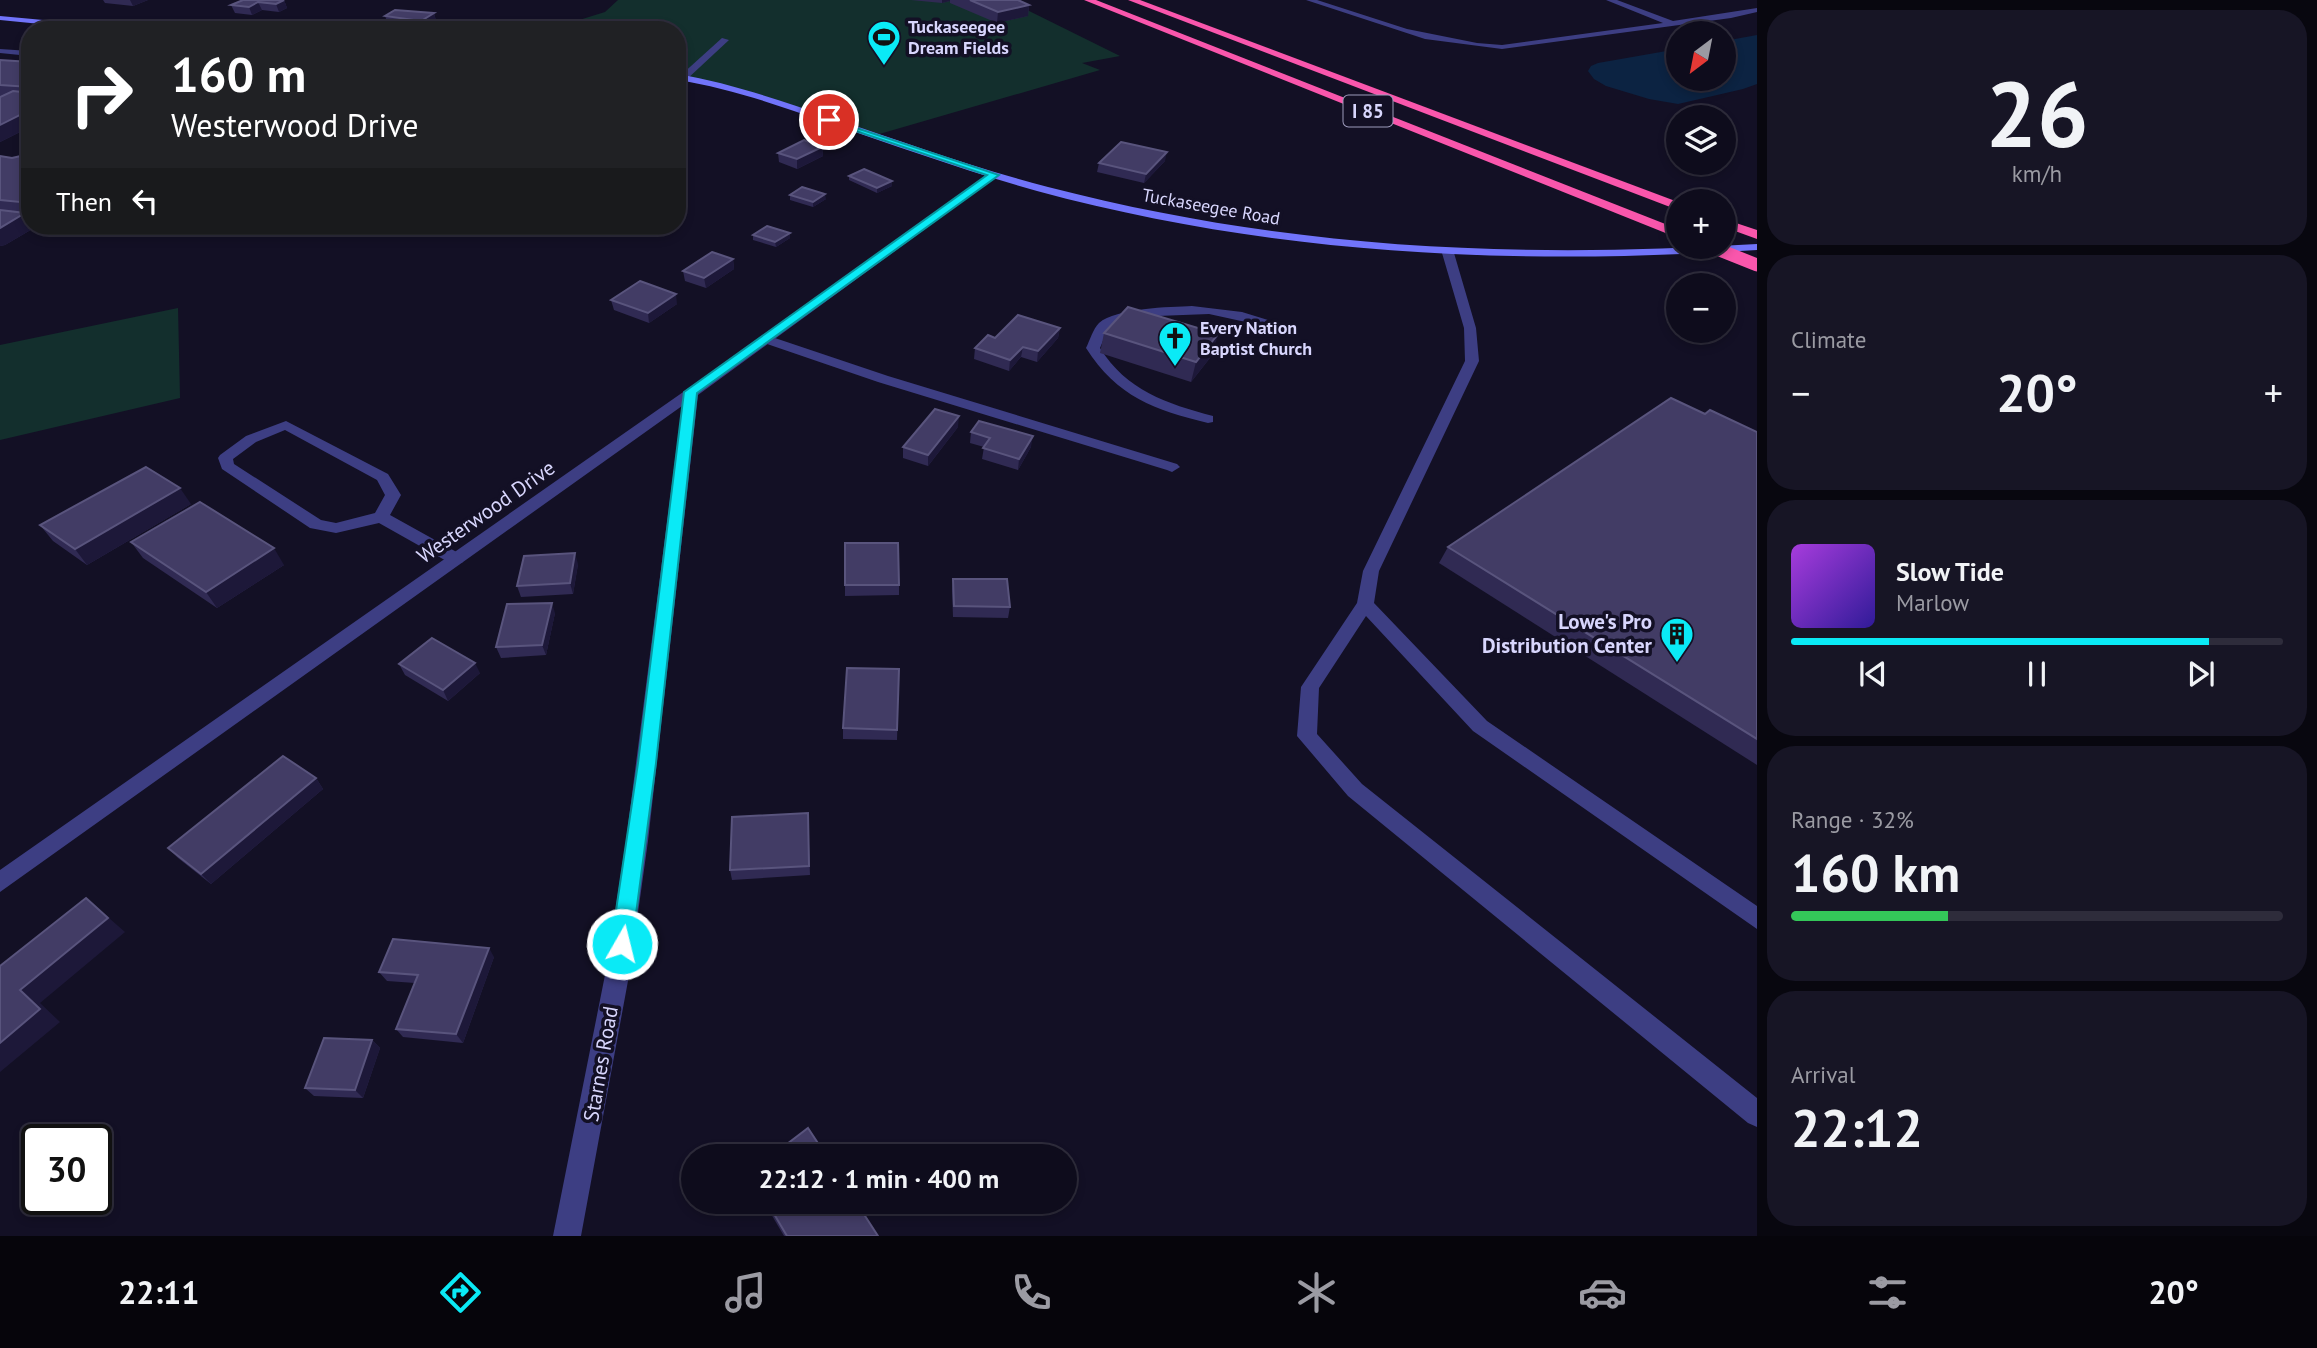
<!DOCTYPE html>
<meta charset="utf-8">
<style>
:root{--surface:#0e0c1c;--page:#171525;--text:#f1f3f6;--muted:#9b9ba3;--line:#2e2c3b;--accent:#0aeaf6}
body{margin:0;font-family:"PT Sans",sans-serif;background:var(--page);color:var(--text);height:100vh;display:flex;flex-direction:column;font-size:26px;white-space:nowrap}
*{box-sizing:border-box;margin:0}
p{font-size:23px;color:var(--muted)}
.icon{flex:none;width:38px;height:38px;fill:none;stroke:currentColor;stroke-width:2;stroke-linecap:round;stroke-linejoin:round}
.map{position:relative;flex:1;overflow:hidden}
.panel{display:flex;flex-direction:column;gap:10px;padding:10px;background:#08070f;width:560px}
.panel>*{flex:none}
.top-card{position:absolute;left:21px;top:21px;width:665px;height:214px;border-radius:28px;box-shadow:0 4px 10px #0003,0 0 0 2px var(--line);background:#202124;color:#fff;overflow:hidden}
.needle{width:46px;rotate:212deg}
.buttons{position:absolute;left:1666px;top:21px;display:grid;gap:14px}
.buttons a{display:grid;place-items:center;width:70px;height:70px;border-radius:50%;background:var(--surface);box-shadow:0 4px 10px #0003,0 0 0 2px var(--line);font-size:35px}
.speed{position:absolute;left:21px;top:1124px;display:flex;gap:14px;font-size:35px;font-weight:700;text-align:center}
.speed>*{display:grid;place-content:center;width:91px;height:91px;border-radius:50%;background:var(--surface);box-shadow:0 4px 10px #0003,0 0 0 2px var(--line);line-height:1}
.speed .limit{border:4px solid #111;border-radius:10px;background:#fff;color:#111}
.pin{position:absolute;display:grid;place-items:center;width:60px;height:60px;color:#fff;margin:-30px;border:4px solid #fff;border-radius:50%;box-shadow:0 2px 7px #0007}
.me{position:absolute;width:77px;margin:-38px;rotate:8deg;stroke-linejoin:round;filter:drop-shadow(0 0 5px #0008)}
.turn{display:flex;align-items:center;gap:24px;height:147px;padding:0 35px;font-size:32px}
.turn .icon{width:91px;height:91px;stroke-width:2.5}
.turn b{display:block;font-size:49px;line-height:60px}
.then{display:flex;align-items:center;height:66px;padding:0 35px;background:#0003;gap:14px;font-size:26px}
.big{font-size:52px;font-weight:600;line-height:1.1}
.panel .card{flex:1;display:flex;flex-direction:column;justify-content:center;gap:10px;min-width:0;padding:0 24px;border-radius:28px;background:var(--page)}
.panel .dial{align-items:center;gap:0}
.dial b{font-size:91px;line-height:1}
.song{display:flex;align-items:center;gap:21px}
.cover{width:84px;height:84px;border-radius:10px;background:linear-gradient(135deg,hsl(280 70% 55%),hsl(250 70% 35%))}
.played{height:7px;border-radius:4px;background:linear-gradient(90deg,var(--accent) 85%,var(--line) 85%)}
.keys{display:flex;justify-content:space-around;direction:ltr}
.heat{display:flex;justify-content:space-between;align-items:center;font-size:38px;direction:ltr}
.charge{height:10px;border-radius:5px;background:linear-gradient(90deg,#34c759 32%,var(--line) 0)}
.trip{position:absolute;left:681px;top:1144px;width:396px;height:70px;border-radius:35px;background:var(--surface);box-shadow:0 4px 10px #0003,0 0 0 2px var(--line);font-weight:600;line-height:70px;text-align:center}
.menu{display:flex;height:112px;justify-content:space-around;align-items:center;background:#06050b;color:var(--muted)}
.menu .icon{width:49px;height:49px}
.menu .selected{color:var(--accent)}
.menu b{font-size:32px;color:var(--text)}
main{display:flex;flex:1;min-height:0}
.map>svg:first-child{display:block}
</style>
<main>
<div class="map">
<svg width="1757" height="1236" viewBox="0 0 1757 1236">
<rect width="100%" height="100%" fill="#131025"/>
<g fill="#132f2d">
<polygon points="618,0 1007,0 1120,56 1082,63 1100,70 876,135 746,91 677,78 677,30 547,30 605,12"/>
<polygon points="178,308 180,398 0,440 0,345"/>
</g>
<polygon fill="#0c2342" points="1757,35 1757,84 1743,89 1678,104 1649,99 1606,86 1594,79 1588,71 1591,66 1598,63 1678,49 1678,79 1724,79 1724,41"/>
<g fill="none" stroke-linecap="round" stroke-linejoin="round">
<g fill="#3d3e83" fill-rule="evenodd">
<polygon points="1306,0 1317,0 1407,29 1477,43 1502,45 1663,23 1606,0 1617,0 1673,21 1757,8 1757,12 1731,18 1502,49 1425,39"/>
<polygon points="722,38 729,40 686,80 680,80 680,76"/>
<polygon points="0,49 30,51 30,56 0,53"/>
<polygon points="1448,250 1454,253 1476,328 1479,361 1379,571 1374,603 1487,721 1757,906 1757,929 1473,731 1366,616 1319,688 1317,734 1362,784 1757,1098 1757,1127 1748,1123 1348,796 1297,736 1301,687 1357,603 1363,571 1465,361 1464,328 1442,253"/>
<path d="M1192 306 1242 312 1284 325 1278 329 1209 314 1157 316 1115 324 1108 329 1100 348C1126 390 1167 404 1213 416V422L1208 423C1155 410 1117 397 1086 348 1090 340 1093 329 1099 323 1116 308 1170 307 1192 306Z"/>
<polygon points="766,335 888,376 1177,464 1180,467 1172,472 1167,470 878,382 761,342 761,336"/>
<path d="M286 421 388 474 401 495 390 515 462 555 464 559 462 563H450L379 523 336 533 310 528 222 469 218 458 220 455 246 436ZM285 430 377 480 385 495 375 513 336 523 321 520 234 464 233 459 256 442Z"/>
</g>
<polygon fill="#3d3e83" fill-rule="evenodd" points="990,173 999,175 698,395 648,841 630,970 581,1236 553,1236 606,970 626,841 682,406 0,892 0,870 816,299"/>
<g fill="#7174fa" fill-rule="evenodd">
<polygon points="0,16 130,28 134,30 101,30 0,20"/>
<path d="M677 74C731 83 781 101 832 118 903 142 975 168 1048 187 1288 249 1513 259 1757 244V250C1514 266 1273 255 1037 191 966 171 896 146 826 122 777 105 729 88 677 80Z"/>
</g>
<g fill="#f956ac" fill-rule="evenodd">
<polygon points="1084,0 1096,0 1678,229 1678,238"/>
<polygon points="1128,0 1140,0 1678,202 1678,210"/>
<polygon points="1724,219 1757,230 1757,239 1724,227"/>
</g>
<polyline stroke="#f956ac" stroke-width="13" points="1712,247 1757,265"/>
</g>
<g fill="#302a53">
<polygon points="103,0 148,0 133,6 105,3"/>
<polygon points="284,0 287,8 279,12 262,10 252,15 235,13 231,5"/>
<polygon points="911,0 1018,0 1029,5 1028,16 997,23 950,3 950,1 942,3"/>
<polygon points="434,13 436,21 424,29 388,24 385,16"/>
<polygon points="0,60 30,62 30,127 0,142"/>
<polygon points="822,147 823,156 797,169 779,162 778,153"/>
<polygon points="30,151 30,217 27,216 30,220 30,226 34,228 5,245 0,246 0,156 12,158 25,155"/>
<polygon points="1165,161 1144,183 1097,172 1099,163"/>
<polygon points="849,176 892,186 877,193 849,180"/>
<polygon points="790,195 826,199 813,207 790,200"/>
<polygon points="753,235 790,238 776,247 753,240"/>
<polygon points="733,259 734,269 706,288 685,281 683,271"/>
<polygon points="611,300 677,304 649,323 614,310"/>
<polygon points="1060,328 1058,338 1037,362 1021,357 1009,371 974,359 975,348 995,338"/>
<polygon points="1104,333 1213,354 1191,382 1100,353"/>
<polygon points="1705,414 1757,432 1757,765 1439,563 1448,547"/>
<polygon points="958,427 928,466 903,458 903,447"/>
<polygon points="971,432 1031,447 1018,470 982,459 984,447 970,443"/>
<polygon points="191,504 87,565 53,541 40,525"/>
<polygon points="131,542 284,565 217,608 143,558"/>
<polygon points="578,564 573,594 521,597 517,586"/>
<polygon points="953,579 1010,607 1008,618 953,617 952,590"/>
<polygon points="845,585 899,585 899,595 845,596"/>
<polygon points="555,613 546,655 501,658 496,647"/>
<polygon points="399,664 480,673 448,701 405,675"/>
<polygon points="899,669 897,740 843,739 843,728"/>
<polygon points="316,778 323,789 211,884 178,858 168,848"/>
<polygon points="808,813 810,875 732,880 730,870"/>
<polygon points="494,957 463,1043 403,1037 396,1029 415,983 387,981 379,972"/>
<polygon points="372,1040 380,1048 363,1098 314,1096 305,1088"/>
<polygon points="764,1202 856,1202 878,1236 784,1236"/>
</g>
<g fill="#1d1839">
<polygon points="130,0 148,0 133,6"/>
<polygon points="284,0 287,8 279,12 276,4"/>
<polygon points="942,0 950,0 950,1 942,3"/>
<polygon points="258,2 262,10 252,15 249,7"/>
<polygon points="1029,5 1028,16 997,23 998,12"/>
<polygon points="434,13 436,21 424,29 421,21"/>
<polygon points="30,110 30,127 0,142 0,125"/>
<polygon points="822,147 823,156 797,169 797,159"/>
<polygon points="1167,152 1165,161 1144,183 1146,174"/>
<polygon points="892,181 892,186 877,193 877,188"/>
<polygon points="825,194 826,199 813,207 813,202"/>
<polygon points="25,213 30,220 30,226 33,226 34,228 5,245 0,246 0,228"/>
<polygon points="790,233 790,238 776,247 775,242"/>
<polygon points="733,259 734,269 706,288 704,278"/>
<polygon points="676,294 677,304 649,323 648,313"/>
<polygon points="1060,328 1058,338 1037,362 1038,351"/>
<polygon points="1218,334 1213,354 1191,382 1196,362"/>
<polygon points="1023,347 1021,357 1009,371 1010,360"/>
<polygon points="959,416 958,427 928,466 928,455"/>
<polygon points="1033,436 1031,447 1018,470 1019,459"/>
<polygon points="180,488 191,504 87,565 75,549"/>
<polygon points="274,548 284,565 217,608 206,592"/>
<polygon points="575,553 578,564 573,594 570,583"/>
<polygon points="552,603 555,613 546,655 542,645"/>
<polygon points="475,663 480,673 448,701 443,690"/>
<polygon points="316,778 323,789 211,884 201,874"/>
<polygon points="86,898 125,932 40,1003 60,1022 0,1072 0,1043 20,990"/>
<polygon points="489,948 494,957 463,1043 456,1034"/>
<polygon points="372,1040 380,1048 363,1098 355,1090"/>
</g>
<g fill="#423c65" stroke="#59547d" stroke-width="2">
<polygon points="243,0 284,0 276,4 258,2 249,7 231,5"/>
<polygon points="970,0 1018,0 1029,5 998,12"/>
<polygon points="395,10 434,13 421,21 385,16"/>
<polygon points="0,60 30,62 30,87 0,85"/>
<polygon points="13,91 30,93 30,110 0,125 0,97"/>
<polygon points="804,140 822,147 797,159 778,153"/>
<polygon points="1121,142 1167,152 1146,174 1099,163"/>
<polygon points="30,151 30,203 0,200 0,156 12,158 25,155"/>
<polygon points="864,169 892,181 877,188 849,176"/>
<polygon points="802,187 825,194 813,202 790,195"/>
<polygon points="0,210 25,213 0,228"/>
<polygon points="767,226 790,233 775,242 753,235"/>
<polygon points="712,252 733,259 704,278 683,271"/>
<polygon points="640,281 676,294 648,313 611,300"/>
<polygon points="1128,307 1218,334 1196,362 1104,333"/>
<polygon points="1018,315 1060,328 1038,351 1023,347 1010,360 975,348 988,335 995,338"/>
<polygon points="1671,398 1705,414 1710,410 1757,432 1757,739 1448,547"/>
<polygon points="935,409 959,416 928,455 903,447"/>
<polygon points="979,421 1033,436 1019,459 983,448 990,438 971,432"/>
<polygon points="146,467 180,488 75,549 40,525"/>
<polygon points="200,502 274,548 206,592 131,542"/>
<polygon points="845,543 898,543 899,585 845,585"/>
<polygon points="575,553 570,583 517,586 524,556"/>
<polygon points="953,579 1007,579 1010,607 954,606"/>
<polygon points="552,603 542,645 496,647 507,604"/>
<polygon points="432,638 475,663 443,690 399,664"/>
<polygon points="847,668 899,669 897,730 843,728"/>
<polygon points="283,756 316,778 201,874 168,848"/>
<polygon points="808,813 809,866 730,870 732,817"/>
<polygon points="86,898 108,918 20,990 40,1009 0,1043 0,966"/>
<polygon points="393,939 489,948 456,1034 396,1029 418,975 379,972"/>
<polygon points="324,1038 372,1040 355,1090 305,1088"/>
<polygon points="808,1128 827,1157 770,1157"/>
<polygon points="767,1202 856,1202 878,1236 787,1236"/>
</g>
<polygon fill="#0aeaf6" stroke="#0698a0" stroke-width="2" points="826,118 999,175 697,393 656,763 632,944 629,951 622,954 614,951 611,944 638,763 684,392 987,175 826,121"/>
<defs>
<symbol id="stadium-pin" viewBox="-11 -11 22 30"><path d="M0 17L-7.5 6A9.5 9.5 0 1 1 7.5 6Z" fill="#0aeaf6" stroke="#131025"/><path d="M0-5a6.5 5 0 1 0 0 10a6.5 5 0 1 0 0-10ZM-3.5-1.8h7v3.6h-7Z" fill="#111"/></symbol>
<symbol id="church-pin" viewBox="-11 -11 22 30"><path d="M0 17L-7.5 6A9.5 9.5 0 1 1 7.5 6Z" fill="#0aeaf6" stroke="#131025"/><path d="M-1.2-6h2.4v3.5h3.3v2.4h-3.3V6h-2.4V-.1h-3.3v-2.4h3.3Z" fill="#111"/></symbol>
<symbol id="building-pin" viewBox="-11 -11 22 30"><path d="M0 17L-7.5 6A9.5 9.5 0 1 1 7.5 6Z" fill="#0aeaf6" stroke="#131025"/><path d="M-4-6H4V6H1V3H-1V6H-4ZM-2.5-4.3h1.7v1.8h-1.7ZM.8-4.3h1.7v1.8H.8ZM-2.5-1h1.7V.8h-1.7ZM.8-1h1.7V.8H.8Z" fill="#111"/></symbol>
</defs>
<g fill-rule="evenodd">
<use href="#stadium-pin" x="865" y="18" width="38" height="52"/>
<use href="#church-pin" x="1156" y="319" width="38" height="52"/>
<use href="#building-pin" x="1658" y="615" width="38" height="52"/>
</g>
<g text-anchor="middle" stroke-width="7" stroke-linejoin="round" paint-order="stroke">
<g font-size="18" font-weight="bold" fill="#d8d6fd" stroke="#131025" text-anchor="start">
<text x="908" y="33">Tuckaseegee<tspan x="908" dy="21">Dream Fields</tspan></text>
<text x="1200" y="334">Every Nation<tspan x="1200" dy="21">Baptist Church</tspan></text>
</g>
<g font-size="18" fill="#d8d6fd" stroke="#131025">
<text transform="translate(1211 207) rotate(10)" y="6">Tuckaseegee Road</text>
</g>
<rect fill="#131025" stroke="#9d9bbc" stroke-width="2" x="1343.5" y="95.5" width="49" height="31" rx="5"/>
<g font-size="19" font-weight="bold" fill="#d8d6fd">
<text x="1368" y="118">I 85</text>
</g>
<g font-size="21" fill="#d8d6fd" stroke="#131025">
<text transform="translate(486 512) rotate(-35)" y="7">Westerwood Drive</text>
<text transform="translate(601 1064) rotate(-80)" y="7">Starnes Road</text>
</g>
<g font-size="21" font-weight="bold" fill="#d8d6fd" stroke="#131025" text-anchor="end">
<text x="1652" y="629">Lowe's Pro<tspan x="1652" dy="24">Distribution Center</tspan></text>
</g>
</g>
</svg>
<div class="buttons">
<a><svg class="needle" viewBox="-14 -14 28 28"><path d="M0-13l5 13h-10z" fill="#e53935"/><path d="M0 13l5-13h-10z" fill="#9b9ba3"/></svg></a>
<a><svg class="icon" aria-label="layers" viewBox="0 0 24 24"><path d="M12 4l9 5-9 5-9-5zM3 14l9 5 9-5"/></svg></a>
<a>+</a>
<a>−</a>
</div>
<div class="speed"><div class="limit">30</div></div>
<div class="pin" style="left:829px;top:120px;background:#d93025"><svg class="icon" aria-label="arrive" viewBox="0 0 24 24"><path d="M6 21V4h12l-3 4 3 4H6"/></svg></div>
<svg class="me" style="left:622px;top:944px" viewBox="-20 -20 40 40"><circle r="17" fill="#0aeaf6" stroke="#fff" stroke-width="3"/><path d="M0-11L8 9 0 5-8 9z" fill="#fff"/></svg>
<div class="trip">22:12 · 1 min · 400 m</div>
<div class="top-card">
<div class="turn"><svg class="icon" aria-label="right" viewBox="0 0 24 24"><path d="M7 20v-9h11M14 6l5 5-5 5"/></svg><div><b>160 m</b>Westerwood Drive</div></div>
<div class="then">Then<svg class="icon" aria-label="left" viewBox="0 0 24 24"><path d="M17 20v-9H6M10 6l-5 5 5 5"/></svg></div>
</div>
</div>
<section class="panel">
<div class="card dial"><b>26</b><p>km/h</p></div>
<div class="card"><p>Climate</p>
<div class="heat"><a>−</a><b class="big">20°</b><a>+</a></div>
</div>
<div class="card">
<div class="song"><i class="cover"></i><div><b>Slow Tide</b><p>Marlow</p></div></div>
<div class="played"></div>
<div class="keys"><svg class="icon" aria-label="previous" viewBox="0 0 24 24"><path d="M18 5L8 12l10 7zM5 5v14"/></svg><svg class="icon" aria-label="pause" viewBox="0 0 24 24"><path d="M8 5v14M16 5v14"/></svg><svg class="icon" aria-label="next" viewBox="0 0 24 24"><path d="M6 5l10 7-10 7zM19 5v14"/></svg></div>
</div>
<div class="card"><p>Range · 32%</p><b class="big">160 km</b><div class="charge"></div></div>
<div class="card"><p>Arrival</p><b class="big">22:12</b></div>
</section>
</main>
<nav class="menu">
<b>22:11</b>
<svg class="icon selected" aria-label="directions" viewBox="0 0 24 24"><path d="M12 3l9 9-9 9-9-9zM9 14v-3h6M13 9l2 2-2 2"/></svg>
<svg class="icon" aria-label="music" viewBox="0 0 24 24"><path d="M9 18V5l10-2v13"/><circle cx="6" cy="18" r="3"/><circle cx="16" cy="16" r="3"/></svg>
<svg class="icon" aria-label="phone" viewBox="0 0 24 24"><path d="M5 4h4l2 5-3 2q2 4 5 5l2-3 5 2v4C11 20 4 13 5 4z"/></svg>
<svg class="icon" aria-label="climate" viewBox="0 0 24 24"><path d="M12 3v18M4 7l16 10M4 17L20 7"/></svg>
<svg class="icon" aria-label="car" viewBox="0 0 24 24"><path d="M5 17H2v-5l4-1 3-4h7l3 4 3 1v5h-3M9 17h6M6 11h13"/><circle cx="7" cy="17" r="2"/><circle cx="17" cy="17" r="2"/></svg>
<svg class="icon" aria-label="filters" viewBox="0 0 24 24"><path d="M4 7h16M4 17h16"/><circle cx="9" cy="7" r="2"/><circle cx="15" cy="17" r="2"/></svg>
<b>20°</b>
</nav>
